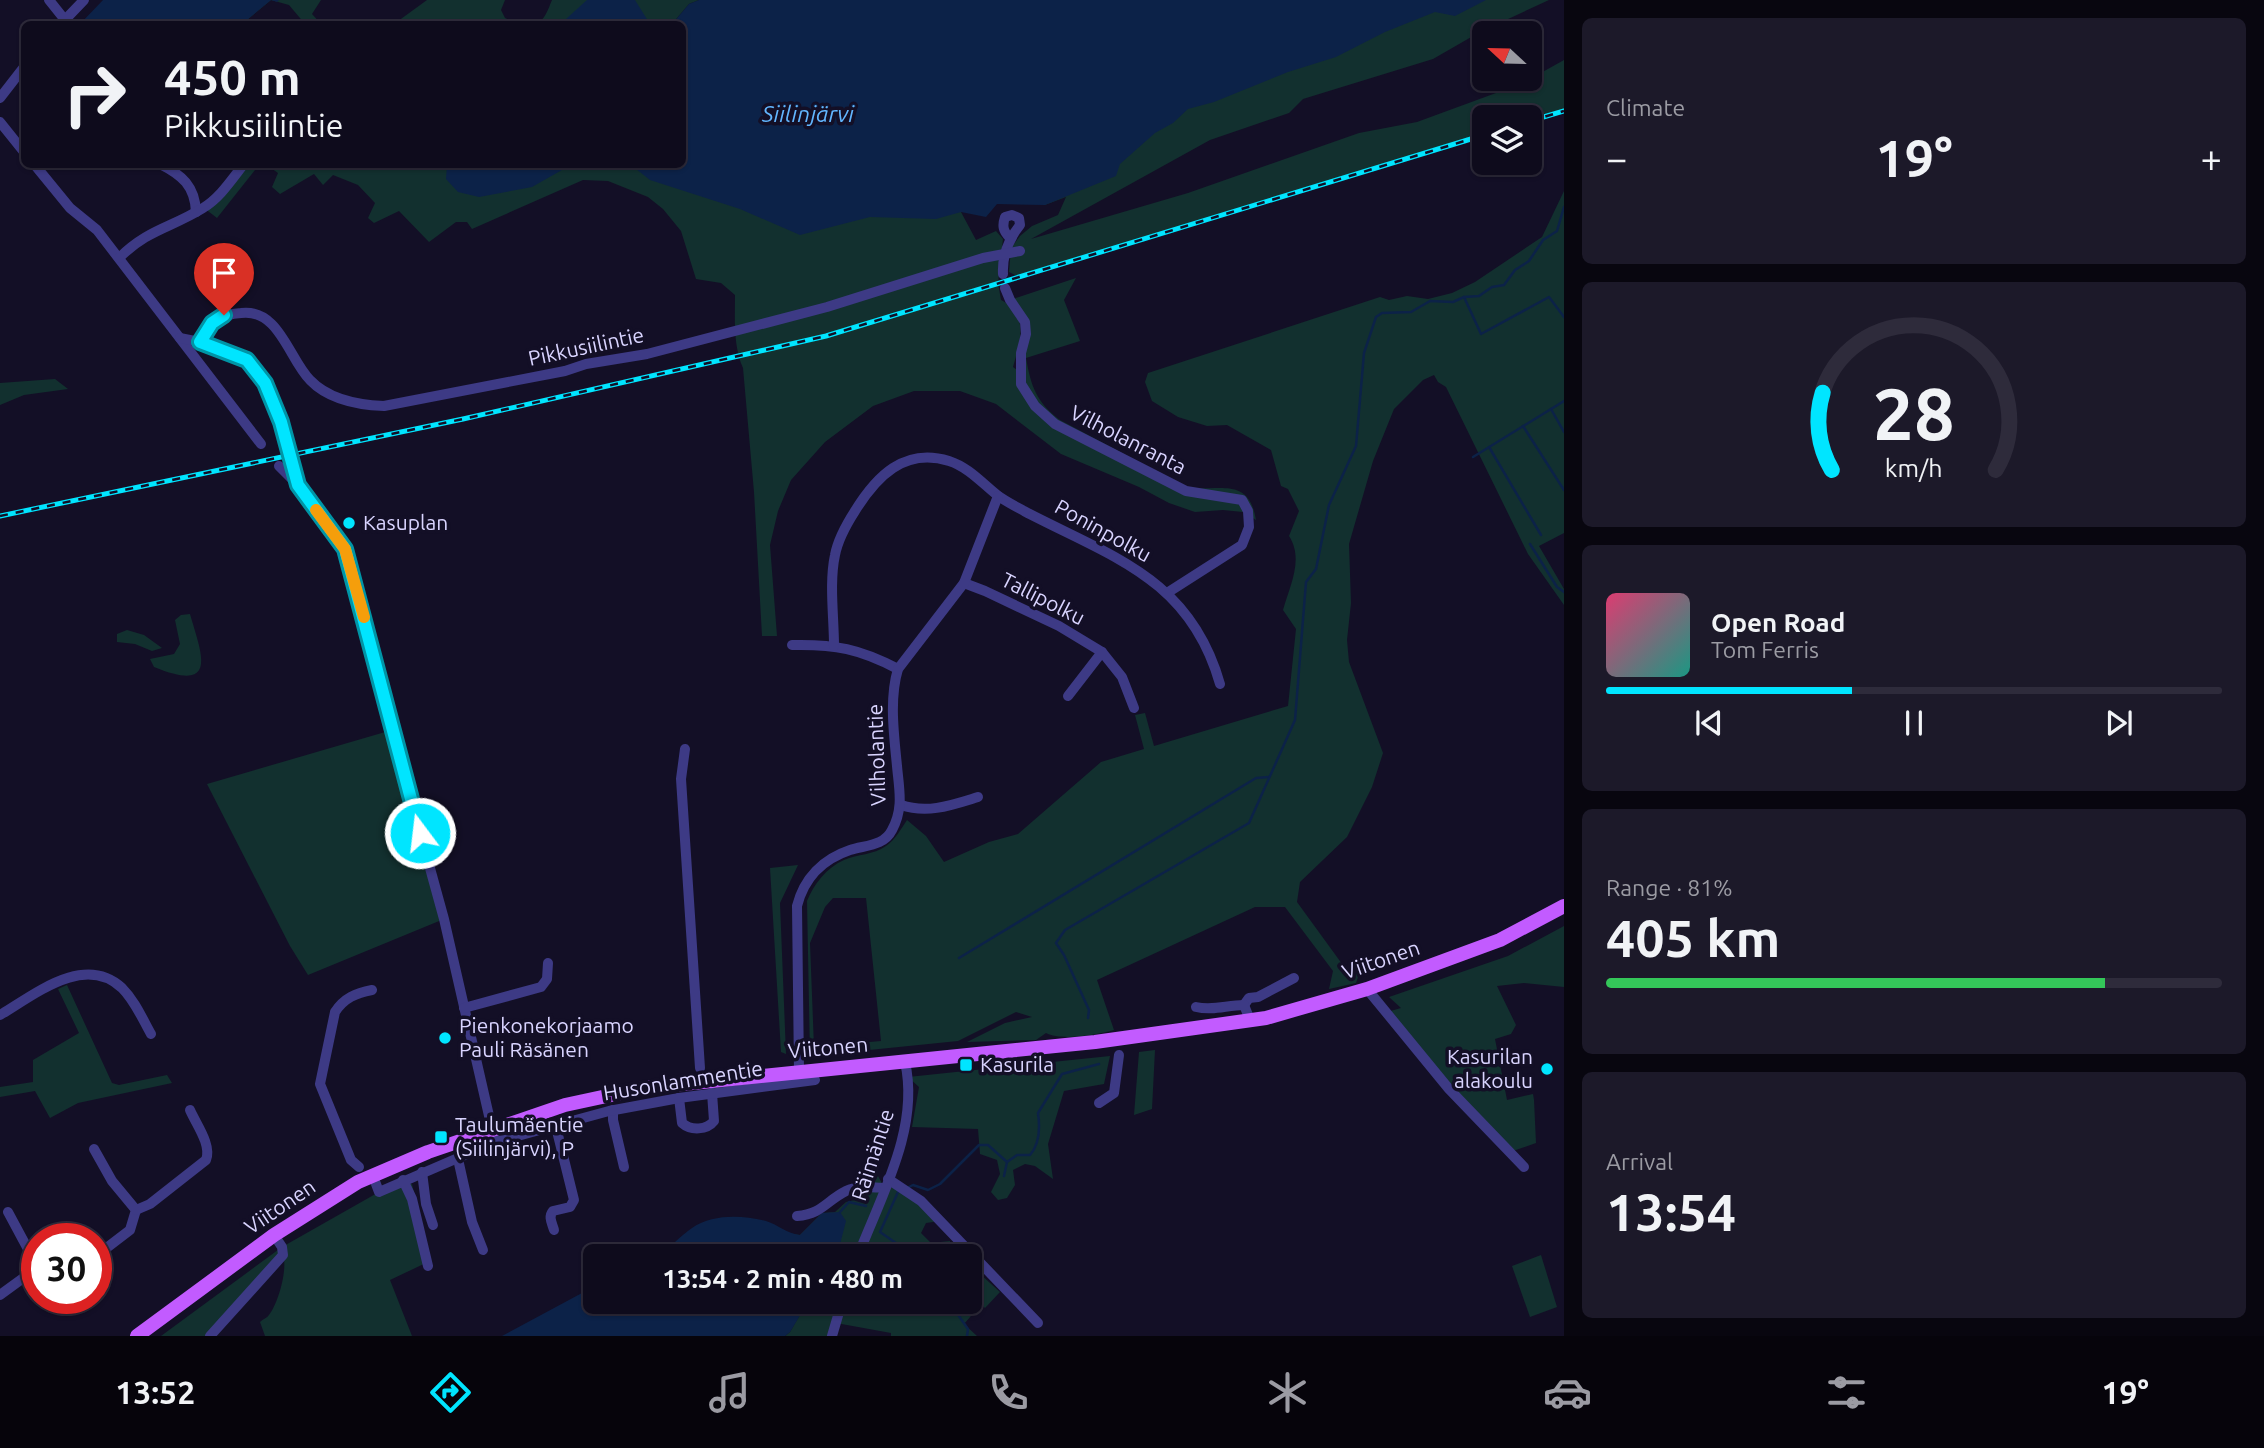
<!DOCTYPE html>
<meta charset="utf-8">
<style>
:root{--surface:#0e0b1c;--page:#1c1929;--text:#f1f3f6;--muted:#9b9ba3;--line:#2e2b3b;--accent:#00e5ff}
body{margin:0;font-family:Ubuntu,sans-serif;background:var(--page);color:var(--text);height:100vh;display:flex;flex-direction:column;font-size:26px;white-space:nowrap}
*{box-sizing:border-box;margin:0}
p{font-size:23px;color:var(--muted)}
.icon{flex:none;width:38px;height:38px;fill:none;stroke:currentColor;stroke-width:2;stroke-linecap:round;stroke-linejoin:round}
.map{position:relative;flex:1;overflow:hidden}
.details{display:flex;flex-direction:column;gap:18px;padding:18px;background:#08060f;width:700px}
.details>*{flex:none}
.hud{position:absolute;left:21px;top:21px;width:665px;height:147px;border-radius:10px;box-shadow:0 2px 5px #0004,0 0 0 2px var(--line);background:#0e0b1c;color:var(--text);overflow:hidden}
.needle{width:46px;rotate:292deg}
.controls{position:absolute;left:1472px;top:21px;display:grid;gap:14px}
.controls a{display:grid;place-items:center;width:70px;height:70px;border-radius:10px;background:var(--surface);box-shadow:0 2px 5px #0004,0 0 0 2px var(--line);font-size:35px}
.speed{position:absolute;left:21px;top:1223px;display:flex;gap:14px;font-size:35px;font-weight:700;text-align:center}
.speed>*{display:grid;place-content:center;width:91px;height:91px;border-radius:50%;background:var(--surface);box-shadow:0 2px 5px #0004,0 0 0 2px var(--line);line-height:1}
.speed .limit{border:10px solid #d22;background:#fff;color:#111}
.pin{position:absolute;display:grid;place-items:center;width:60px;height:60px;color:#fff;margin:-72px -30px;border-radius:50% 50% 50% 0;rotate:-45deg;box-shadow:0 0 7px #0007}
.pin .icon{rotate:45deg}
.me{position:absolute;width:77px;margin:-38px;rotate:345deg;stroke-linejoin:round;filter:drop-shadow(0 0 5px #0008)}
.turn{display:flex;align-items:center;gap:24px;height:147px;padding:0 28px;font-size:32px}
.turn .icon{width:91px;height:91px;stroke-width:2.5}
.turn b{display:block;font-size:49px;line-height:60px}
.big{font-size:52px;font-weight:600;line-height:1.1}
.details .card{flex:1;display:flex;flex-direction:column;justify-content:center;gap:10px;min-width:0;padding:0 24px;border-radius:10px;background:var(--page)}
.details .dial{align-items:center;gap:0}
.dial svg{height:182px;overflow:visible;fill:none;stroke:var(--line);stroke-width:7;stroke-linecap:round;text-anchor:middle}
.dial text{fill:var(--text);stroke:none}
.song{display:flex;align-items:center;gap:21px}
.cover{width:84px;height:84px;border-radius:10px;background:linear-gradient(135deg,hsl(340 70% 55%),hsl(170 70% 35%))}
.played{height:7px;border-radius:4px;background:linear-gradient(90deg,var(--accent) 40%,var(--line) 40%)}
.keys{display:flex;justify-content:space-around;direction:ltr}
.heat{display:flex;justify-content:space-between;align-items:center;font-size:38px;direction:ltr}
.charge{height:10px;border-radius:5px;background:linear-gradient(90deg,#34c759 81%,var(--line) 0)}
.trip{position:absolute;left:583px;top:1244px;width:399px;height:70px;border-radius:10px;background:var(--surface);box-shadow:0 2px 5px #0004,0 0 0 2px var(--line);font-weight:600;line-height:70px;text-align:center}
.menu{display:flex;height:112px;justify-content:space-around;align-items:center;background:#06040b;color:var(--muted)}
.menu .icon{width:49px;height:49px}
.menu .active{color:var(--accent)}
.menu b{font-size:32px;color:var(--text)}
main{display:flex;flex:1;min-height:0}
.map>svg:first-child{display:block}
</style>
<main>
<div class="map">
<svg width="1564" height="1336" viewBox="0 0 1564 1336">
<rect width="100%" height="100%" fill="#130f26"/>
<g fill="#12302f" fill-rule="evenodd">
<polygon points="220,0 321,0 312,14 321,24 305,24 289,5 271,0 242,24 177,24"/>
<polygon points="427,0 505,0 501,10 505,18 518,24 394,24"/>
<path d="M552 0H699L689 4 672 24H535C545 21 548 9 552 0Z"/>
<polygon points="1422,0 1549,0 1480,32 1433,59 1303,99 1289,113 1210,140 1031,239 1188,193 1359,133 1417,122 1496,93 1530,79 1564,60 1564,111 1530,121 1530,117 1484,117 1484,135 1019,277 1009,272 1011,248 1020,236 1032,226 1058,215 1066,197 1045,205 1042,185 1047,161"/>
<path d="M720 9H730C731 30 715 56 728 77 743 102 832 108 860 113 876 115 892 120 908 121 929 123 951 118 971 128 978 131 981 137 985 144 1002 173 980 193 961 212L976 240 996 231 1003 239 998 283 1001 300C1030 315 1020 342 1013 367L1021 373V353L1026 334 1025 322 1010 300 1076 278 1064 300 1080 341 1026 358C1031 386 1036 402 1060 420L1188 488C1221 491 1249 477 1256 520L1243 512 1223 510 1195 512 1169 503 1139 487 1061 454 996 404 960 391H914L873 406 825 442 791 480 778 511 770 545 777 636H762L754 492 743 368C733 345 735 320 735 295L721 283 696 279 681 231 663 209 648 197 608 181 583 180 472 229 467 222H456L429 242 399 211 374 223 368 218 375 203 358 185 333 175 323 185 314 174 280 194 272 187 278 173 271 168 274 164H682L683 39 694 27Z"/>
<polygon points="244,165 259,165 217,218 204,208"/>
<path d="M1564 191V533L1539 546 1564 589V605L1528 554 1446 387 1438 382 1434 375 1423 380 1394 409 1373 461 1349 544 1351 603 1347 640 1349 662 1383 753 1372 787 1347 837 1300 882 1297 902 1345 968 1359 974 1356 983 1329 989 1333 971 1285 907H1255L1097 980 1114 1030C1097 1035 1061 1041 1046 1033L1036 1040 967 1042 1005 1023 1032 1017 1016 1012 958 1041 810 1056 807 901C814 884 826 868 844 860 858 854 873 855 886 846 895 840 901 829 907 820L926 836 944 862 989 842 1018 834 1101 762 1144 749 1135 715 1145 713 1154 746 1288 706 1296 629 1283 610C1290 585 1304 559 1289 536L1299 511 1288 489 1281 486 1271 450 1227 425 1207 426 1178 417 1152 401 1145 382 1148 373 1380 297 1389 300 1407 296 1428 299 1452 293 1475 282 1542 237ZM833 898H866L881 1041 814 1047 810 943 825 907Z"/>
<polygon points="55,379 68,389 24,395 0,405 0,383"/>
<path d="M190 614C201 653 220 694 154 667L150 659 174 654 180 644 175 620 181 615Z"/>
<polygon points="127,630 144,635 162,648 152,651 135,644 117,642 117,634"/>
<polygon points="392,730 444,919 308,975 290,946 207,784"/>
<polygon points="798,865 780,903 786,1054 781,1052 770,868"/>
<polygon points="1564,926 1564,987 1524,983 1497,986 1516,1025 1511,1034 1495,1039 1507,1100 1533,1094 1534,1100 1536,1143 1510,1152 1387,1012 1401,1008 1389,997 1508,956"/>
<polygon points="67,985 112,1083 119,1085 167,1075 172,1083 78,1103 50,1118 35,1091 0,1097 0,1087 33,1082 33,1060 79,1033 58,989"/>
<polygon points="1155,1050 1152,1109 1134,1115 1139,1052"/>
<polygon points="1110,1056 1104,1084 1064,1091 1048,1144 1053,1179 1035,1166 1025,1164 1013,1170 1015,1185 1007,1198 998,1200 991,1192 1000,1174 997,1160 980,1154 978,1129 912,1127 919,1087 908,1077"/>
<polygon points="878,1176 884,1187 888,1179 940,1221 926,1223 921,1233 931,1243 950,1241 951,1256 808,1256 786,1233 800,1235 822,1213 835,1212 846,1202 863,1198"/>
<path d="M403 1180 412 1184 430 1261 390 1280 412 1336H265L260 1322C263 1319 267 1318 269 1315 278 1304 288 1269 283 1255L210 1336H161L282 1247 379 1192Z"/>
<polygon points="1541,1255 1557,1307 1530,1317 1512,1266"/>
<polygon points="970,1265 1000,1292 985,1308 970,1294"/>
<polygon points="970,1301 977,1309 964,1324 977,1336 891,1336 891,1333 836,1323 832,1336 785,1336 790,1332 801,1313 799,1302"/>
</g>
<g fill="#0c2248">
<polygon points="103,0 279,0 277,2 271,0 242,24 80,24"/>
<polygon points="587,0 635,0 650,24 554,24 566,19"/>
<polygon points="699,0 1486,0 1455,16 1435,12 1385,32 1336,57 1288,72 1214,102 1188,109 1173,123 1155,133 1120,164 1116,176 1045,205 997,204 986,217 961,212 936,219 870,217 800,235 740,209 650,180 631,165 682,164 682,24 661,24 673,23 689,4"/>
<polygon points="447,165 447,164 580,165 569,166 532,187 479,197 458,192 446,179"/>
<path d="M840 1212 846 1221 837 1256H658C670 1248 680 1236 692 1228 713 1214 741 1215 766 1221 779 1225 785 1233 800 1235L822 1213Z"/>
<polygon points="595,1286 595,1302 808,1302 790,1332 785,1336 502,1336"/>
</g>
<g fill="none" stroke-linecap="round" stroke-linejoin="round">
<g stroke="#0c2248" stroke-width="2.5">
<polyline points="1464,297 1481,334 1549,297 1564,317"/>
<polyline points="1551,409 1564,432"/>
<polyline points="1523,426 1564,490"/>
<polyline points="1489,447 1541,535"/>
<polyline points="1473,457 1564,401"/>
<polyline points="1530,544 1557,587 1564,592"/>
<polyline points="959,958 1256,778 1269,777"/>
<polyline points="1088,1018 1089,1010 1064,955 1056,943 1065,930 1249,823 1295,720 1306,582 1316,569 1329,505 1356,446 1364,353 1376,317 1382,313 1411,312 1430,301 1453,302 1464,297 1479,296 1492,287 1504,285 1515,270 1529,261 1543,240 1557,231 1564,207"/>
<polyline points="1004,1176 1007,1162"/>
<path d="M907 1188 913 1185 928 1190 940 1184 979 1145H988L1007 1162 1017 1155H1030C1040 1144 1040 1127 1038 1113L1062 1074 1099 1064"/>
<polyline points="901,1191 898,1192 880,1232 906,1250 910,1256"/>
<polyline points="840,1212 849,1202 866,1206"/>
<polyline points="949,1302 968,1329 967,1336"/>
</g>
<g stroke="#3d3a85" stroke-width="10">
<polyline points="49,0 65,20"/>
<polyline points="61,24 84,0"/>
<polyline points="0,98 24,67"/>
<polyline points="0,122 24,152"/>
<polyline points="34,164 70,208 97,230 261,444"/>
<path d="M160 164C182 175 195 186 196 212"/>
<path d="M119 258C148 229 171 228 203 208 220 198 232 179 244 164"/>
<path d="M1003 274C1002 255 1008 240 1020 225L1019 218 1012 215 1005 217C1002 226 1003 231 1010 238"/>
<polyline points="1005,288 1010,300 1025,322 1026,334 1021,353 1021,384 1035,406 1055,424 1186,491 1242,500 1248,511 1249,527 1242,545 1167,593"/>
<path d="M180 338C201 342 228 347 246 360 275 381 288 449 297 483"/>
<path d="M200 342C213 322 217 315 241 313 279 308 289 359 310 380 329 400 358 405 384 406L565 371 586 364 647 354 827 307 983 258 1020 251"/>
<polyline points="279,466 298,485 345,549 392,730 444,919 495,1142"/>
<polyline points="964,583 985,591 1059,626 1102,652 1122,677 1134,708"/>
<path d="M792 645C835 644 860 649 898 669"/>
<path d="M834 646C834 617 829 583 835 555 838 539 846 525 855 511 876 477 904 447 949 461 968 467 982 483 997 495 1005 501 1015 506 1024 511 1112 557 1190 578 1220 684"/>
<polyline points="1068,696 1102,652"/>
<polyline points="685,749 681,779 700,1068"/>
<path d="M901 805C928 814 952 805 978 797"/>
<polyline points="1367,989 1449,1089 1524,1167"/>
<polyline points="1244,1005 1249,998 1258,997 1294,978"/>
<path d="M1196 1007C1213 1011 1227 1005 1244 1005L1250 1020"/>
<polyline points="464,1008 541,987 547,979 548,963"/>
<path d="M0 1015C34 995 84 953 122 988 135 1001 142 1018 151 1034"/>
<path d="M799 1071 797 906C804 878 823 859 850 850 866 845 884 846 892 830 904 808 899 789 897 766 894 735 889 699 898 669L964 583 998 496"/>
<path d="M679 1098 682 1123C691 1131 707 1130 714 1121L712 1093"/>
<polyline points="1099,1103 1114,1093 1119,1055"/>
<polyline points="613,1110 613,1120 624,1167"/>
<polyline points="94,1149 112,1181 136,1210 130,1230 96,1256"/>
<polyline points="458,1159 472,1222 483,1250"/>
<path d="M359 1167 351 1160 320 1084 335 1012C344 998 356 993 372 990"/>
<polyline points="422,1172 426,1204 433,1225"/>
<polyline points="373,1176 379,1192 495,1142 609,1111 679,1098 815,1080"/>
<polyline points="888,1179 921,1201 1038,1323"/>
<polyline points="403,1180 412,1199 428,1266"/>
<path d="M136 1210 150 1204 206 1160C212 1145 196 1124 190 1110"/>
<polyline points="8,1212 37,1266"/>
<path d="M797 1216C822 1214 826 1201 846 1191 858 1185 871 1187 884 1188"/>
<path d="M554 1230C552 1223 548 1217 553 1211L570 1207 574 1200 556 1127"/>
<path d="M858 1256C881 1196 920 1128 905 1062"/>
<polyline points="0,1295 37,1268"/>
<polyline points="210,1336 283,1255 282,1247 274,1235"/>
<polyline points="832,1336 842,1302"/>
</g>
<polyline stroke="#c25bff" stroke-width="14" points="137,1336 274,1235 358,1182 428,1152 565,1105 644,1088 1095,1042 1266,1018 1367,989 1500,940 1564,906"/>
<defs>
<g id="rail">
<polyline points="1530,121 1564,111"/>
<polyline points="0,516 463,419 826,336 1484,135"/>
</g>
</defs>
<use href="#rail" stroke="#00e5ff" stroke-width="5"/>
<use href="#rail" stroke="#130f26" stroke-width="2.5" stroke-dasharray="8" stroke-linecap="butt"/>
</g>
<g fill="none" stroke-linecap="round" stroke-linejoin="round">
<defs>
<polyline id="route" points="224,315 212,323 200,342 247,360 265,383 281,422 298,485 345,549 420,833"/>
</defs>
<use href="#route" stroke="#0095a6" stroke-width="18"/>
<use href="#route" stroke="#00e5ff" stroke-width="12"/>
<polyline stroke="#f59e0b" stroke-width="12" points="316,510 345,549 364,617"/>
</g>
<g fill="#00e5ff" stroke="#130f26" stroke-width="2.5">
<circle cx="349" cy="523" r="7"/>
<circle cx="445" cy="1038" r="7"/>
<rect x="959" y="1058" width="14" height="14" rx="3.5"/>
<circle cx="1547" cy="1069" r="7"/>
<rect x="434" y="1130" width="14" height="14" rx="3.5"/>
</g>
<g text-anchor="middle" stroke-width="7" stroke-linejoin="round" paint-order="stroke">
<g font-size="21" fill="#d9d4ff" stroke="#130f26">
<text transform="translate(586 347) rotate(-12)" y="7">Pikkusiilintie</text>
<text transform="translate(1128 440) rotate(27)" y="7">Vilholanranta</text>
<text transform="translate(1103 531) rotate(29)" y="7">Poninpolku</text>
<text transform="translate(1043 599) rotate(27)" y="7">Tallipolku</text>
<text transform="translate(877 755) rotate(-92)" y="7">Vilholantie</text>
<text transform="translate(1381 960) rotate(-19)" y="7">Viitonen</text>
<text transform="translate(828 1048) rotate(-5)" y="7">Viitonen</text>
<text transform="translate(683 1081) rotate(-9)" y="7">Husonlammentie</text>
<text transform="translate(873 1155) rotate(-72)" y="7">Räimäntie</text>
<text transform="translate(280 1207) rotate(-34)" y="7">Viitonen</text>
</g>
<g font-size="21" fill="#d9d4ff" stroke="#130f26" text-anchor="start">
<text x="363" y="530">Kasuplan</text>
<text x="459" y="1033">Pienkonekorjaamo<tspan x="459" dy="24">Pauli Räsänen</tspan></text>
<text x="1533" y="1064" text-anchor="end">Kasurilan<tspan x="1533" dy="24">alakoulu</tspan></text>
<text x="980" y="1072">Kasurila</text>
<text x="455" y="1132">Taulumäentie<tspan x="455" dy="24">(Siilinjärvi), P</tspan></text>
</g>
<g font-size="23" font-style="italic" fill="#62b6ff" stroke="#130f26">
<text x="808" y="122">Siilinjärvi</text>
</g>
</g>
</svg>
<div class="controls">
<a><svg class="needle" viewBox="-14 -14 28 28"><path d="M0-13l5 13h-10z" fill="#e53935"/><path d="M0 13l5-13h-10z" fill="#9b9ba3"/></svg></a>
<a><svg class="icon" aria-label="layers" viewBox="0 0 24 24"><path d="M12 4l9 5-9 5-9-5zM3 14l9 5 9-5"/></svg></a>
</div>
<div class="speed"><div class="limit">30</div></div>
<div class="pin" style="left:224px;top:315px;background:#d93025"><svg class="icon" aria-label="arrive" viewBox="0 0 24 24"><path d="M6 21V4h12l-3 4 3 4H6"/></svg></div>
<svg class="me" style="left:420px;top:833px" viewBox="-20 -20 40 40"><circle r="17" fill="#00e5ff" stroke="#fff" stroke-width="3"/><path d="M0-11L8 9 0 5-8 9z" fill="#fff"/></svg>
<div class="trip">13:54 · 2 min · 480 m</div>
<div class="hud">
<div class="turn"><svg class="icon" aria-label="right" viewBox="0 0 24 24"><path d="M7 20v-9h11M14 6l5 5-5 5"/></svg><div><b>450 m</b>Pikkusiilintie</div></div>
</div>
</div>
<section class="details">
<div class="card"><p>Climate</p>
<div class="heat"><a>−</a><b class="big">19°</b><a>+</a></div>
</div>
<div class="card dial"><svg viewBox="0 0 100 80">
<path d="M14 69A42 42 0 1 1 86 69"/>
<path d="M14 69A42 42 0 0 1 10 35" stroke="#00e5ff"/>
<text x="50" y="56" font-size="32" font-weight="700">28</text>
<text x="50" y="72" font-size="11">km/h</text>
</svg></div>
<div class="card">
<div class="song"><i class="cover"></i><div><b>Open Road</b><p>Tom Ferris</p></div></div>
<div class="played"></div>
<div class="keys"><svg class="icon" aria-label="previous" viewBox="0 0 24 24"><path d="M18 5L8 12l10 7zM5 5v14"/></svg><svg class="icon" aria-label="pause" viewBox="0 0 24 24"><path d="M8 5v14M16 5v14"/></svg><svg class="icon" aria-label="next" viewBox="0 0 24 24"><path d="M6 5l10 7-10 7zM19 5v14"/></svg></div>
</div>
<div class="card"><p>Range · 81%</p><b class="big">405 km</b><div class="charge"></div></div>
<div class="card"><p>Arrival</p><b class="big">13:54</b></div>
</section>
</main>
<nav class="menu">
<b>13:52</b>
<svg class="icon active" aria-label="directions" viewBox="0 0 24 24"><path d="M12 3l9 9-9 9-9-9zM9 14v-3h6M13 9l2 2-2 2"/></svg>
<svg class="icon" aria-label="music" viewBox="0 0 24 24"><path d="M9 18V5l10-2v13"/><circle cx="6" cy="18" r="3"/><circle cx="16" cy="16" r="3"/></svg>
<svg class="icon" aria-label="phone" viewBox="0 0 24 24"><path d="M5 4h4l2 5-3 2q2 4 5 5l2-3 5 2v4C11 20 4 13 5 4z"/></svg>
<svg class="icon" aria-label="climate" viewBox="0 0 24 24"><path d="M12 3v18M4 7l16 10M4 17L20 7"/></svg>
<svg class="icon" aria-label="car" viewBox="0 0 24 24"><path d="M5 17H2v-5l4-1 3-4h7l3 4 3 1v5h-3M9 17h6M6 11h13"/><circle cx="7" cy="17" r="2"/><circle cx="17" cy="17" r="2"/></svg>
<svg class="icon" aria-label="filters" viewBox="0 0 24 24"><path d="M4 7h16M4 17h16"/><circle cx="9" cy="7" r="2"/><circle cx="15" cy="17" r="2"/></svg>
<b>19°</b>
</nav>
